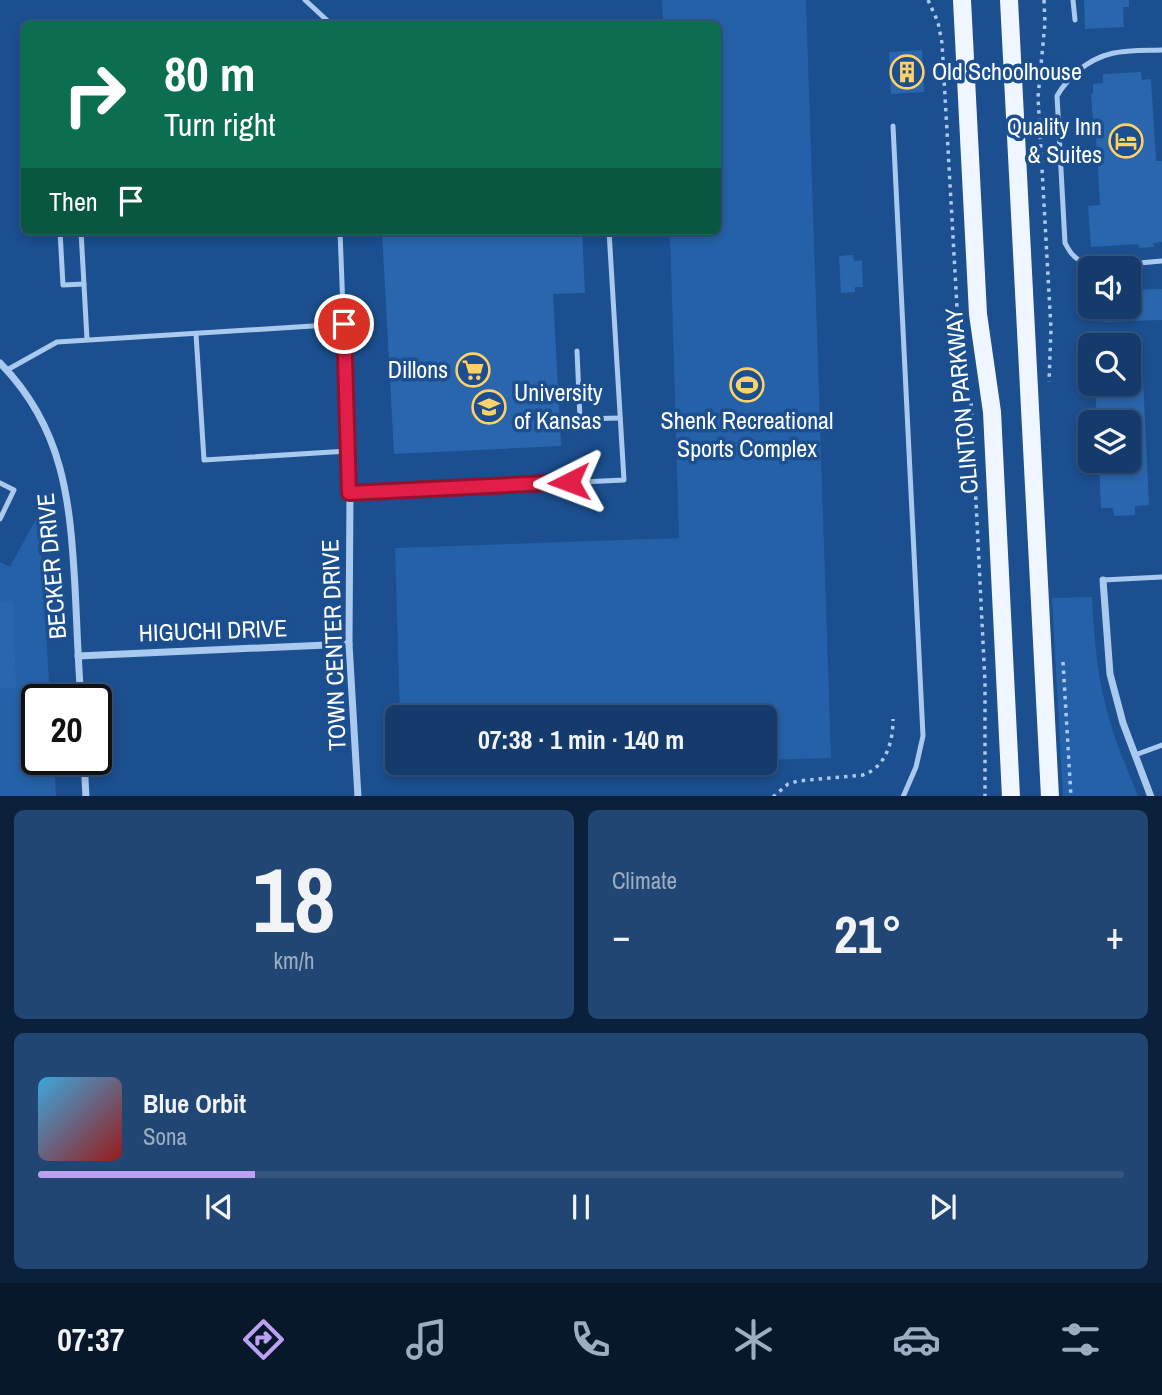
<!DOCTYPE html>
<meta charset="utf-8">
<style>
:root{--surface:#143b6b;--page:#214673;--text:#f1f3f6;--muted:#9dadc1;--line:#33557e;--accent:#bca0f2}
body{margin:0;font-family:"Archivo Narrow",sans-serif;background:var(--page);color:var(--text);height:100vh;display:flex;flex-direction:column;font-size:26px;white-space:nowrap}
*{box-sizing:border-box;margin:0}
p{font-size:23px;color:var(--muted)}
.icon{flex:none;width:38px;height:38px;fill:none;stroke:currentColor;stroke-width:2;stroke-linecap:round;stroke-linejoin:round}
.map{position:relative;height:796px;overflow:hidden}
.sheet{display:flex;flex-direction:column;gap:14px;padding:14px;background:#0b203b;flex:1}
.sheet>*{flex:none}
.guide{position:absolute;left:21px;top:21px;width:700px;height:214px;border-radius:10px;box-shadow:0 4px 10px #0003,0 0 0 2px var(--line);background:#0b6e4f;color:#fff;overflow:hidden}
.tools{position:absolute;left:1078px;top:256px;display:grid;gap:14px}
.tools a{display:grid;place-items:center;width:63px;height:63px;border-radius:10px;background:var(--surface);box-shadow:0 4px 10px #0003,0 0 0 2px var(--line);font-size:35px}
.speed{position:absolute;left:21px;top:684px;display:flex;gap:14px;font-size:35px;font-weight:700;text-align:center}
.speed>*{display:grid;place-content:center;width:91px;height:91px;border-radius:50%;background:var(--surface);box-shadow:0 4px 10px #0003,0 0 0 2px var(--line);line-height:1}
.speed .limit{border:4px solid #111;border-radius:10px;background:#fff;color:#111}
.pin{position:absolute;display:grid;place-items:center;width:60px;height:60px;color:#fff;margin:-30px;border:4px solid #fff;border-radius:50%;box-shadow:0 2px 7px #0007}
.me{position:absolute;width:77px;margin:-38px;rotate:267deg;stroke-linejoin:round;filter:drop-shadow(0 0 5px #0008)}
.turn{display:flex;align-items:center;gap:24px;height:147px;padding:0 28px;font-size:32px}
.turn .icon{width:91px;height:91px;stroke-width:2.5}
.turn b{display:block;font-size:49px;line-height:60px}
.then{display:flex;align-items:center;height:66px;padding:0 28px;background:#0003;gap:14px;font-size:26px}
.big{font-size:52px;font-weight:700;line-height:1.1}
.sheet .tile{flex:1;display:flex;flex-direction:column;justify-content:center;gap:10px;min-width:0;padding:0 24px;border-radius:10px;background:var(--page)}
.sheet .dial{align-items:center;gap:0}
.dial b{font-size:91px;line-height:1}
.song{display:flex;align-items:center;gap:21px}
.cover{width:84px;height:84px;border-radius:10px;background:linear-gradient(135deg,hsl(200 70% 55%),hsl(0 70% 35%))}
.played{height:7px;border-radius:4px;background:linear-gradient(90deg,var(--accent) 20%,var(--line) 20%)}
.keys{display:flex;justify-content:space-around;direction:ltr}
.heat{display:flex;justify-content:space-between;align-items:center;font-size:38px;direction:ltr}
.sheet .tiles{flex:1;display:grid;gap:14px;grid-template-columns:1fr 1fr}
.tile:last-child{grid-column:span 2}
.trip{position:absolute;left:385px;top:705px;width:392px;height:70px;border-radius:10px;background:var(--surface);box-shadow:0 4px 10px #0003,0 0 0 2px var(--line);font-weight:700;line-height:70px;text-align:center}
.menu{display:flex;height:112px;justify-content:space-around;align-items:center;background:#08182b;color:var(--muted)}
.menu .icon{width:49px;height:49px}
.menu .current{color:var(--accent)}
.menu b{font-size:32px;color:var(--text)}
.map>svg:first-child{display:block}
</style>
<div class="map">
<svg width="1162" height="797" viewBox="0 0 1162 797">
<rect width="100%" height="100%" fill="#1b4f8f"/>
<g fill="#2461a8">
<polygon points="662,0 806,0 831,758 765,760 765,718 400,717 395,548 679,538 670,231 718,231 718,24 663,24"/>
<polygon points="39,513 50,700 37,700 37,760 54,760 56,796 0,796 0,562 10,567"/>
<path d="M1092 597C1094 641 1098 683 1111 725 1118 750 1129 773 1138 796H1063L1052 598Z"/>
<polygon points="402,763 684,763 402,772"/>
</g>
<g fill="#2a66ad">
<polygon points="1084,0 1129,0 1129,7 1123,7 1124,27 1085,29"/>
<polygon points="922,50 924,92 891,94 889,52"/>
<polygon points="1141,72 1142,80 1151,79 1156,161 1162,161 1162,242 1153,243 1154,247 1139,248 1138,244 1091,247 1088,206 1100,205 1095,121 1093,121 1091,94 1093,94 1093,84 1103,83 1103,74"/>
<polygon points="382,231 582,231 585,293 553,294 561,446 394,454"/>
<polygon points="853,255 854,261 862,260 863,287 855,287 855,292 841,293 839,256"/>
<polygon points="1162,289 1162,320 1103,322 1103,306 1129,306 1129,290"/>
<polygon points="1143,379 1149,505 1135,506 1135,515 1114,516 1113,508 1101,508 1099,460 1129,460 1129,422 1097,422 1095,383 1129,383 1129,380"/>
<polygon points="13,601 16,688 0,688 0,602"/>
</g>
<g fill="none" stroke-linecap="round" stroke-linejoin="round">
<g stroke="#a9c9ee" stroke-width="3.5" stroke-dasharray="3.5 5" stroke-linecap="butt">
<polyline points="928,0 938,22 942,43 958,325 962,344"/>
<polyline points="1044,0 1045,23 1038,97 1051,329 1049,382"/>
<polyline points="971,403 985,682 985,797"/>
<polyline points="1063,662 1071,797"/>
<path d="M773 797 788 784 798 781 863 775C886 767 893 742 893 719"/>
</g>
<g stroke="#a9c9ee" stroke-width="5">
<polyline points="305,0 331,24"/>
<polyline points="1073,0 1075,20"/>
<path d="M1162 50C1129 51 1105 48 1078 71 1069 79 1063 85 1057 96L1065 243C1069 250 1071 255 1079 260 1095 270 1142 262 1162 261"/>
<polyline points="893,126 923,736 916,767 903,797"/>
<polyline points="60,231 63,285 84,284"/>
<polyline points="81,231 87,339"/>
<polyline points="340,231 350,493 624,480 609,231"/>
<polyline points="196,334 204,460 348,451"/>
<polyline points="577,351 580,419 620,418"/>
<polyline points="7,370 57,342 344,324"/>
<polyline points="0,483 14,490 0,519"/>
<polyline points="1103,580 1162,577"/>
<polyline points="1135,755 1162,745"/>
</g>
<g stroke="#a9c9ee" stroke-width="7">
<path d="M0 363C64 428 70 501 75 587 77 625 78 662 81 700"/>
<polyline points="350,493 349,644 358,797"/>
<polyline points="1103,580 1110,674 1123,723 1151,797"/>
<polyline points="78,656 349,644"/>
<polyline points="84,760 86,797"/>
</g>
<g stroke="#f0f6ff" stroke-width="18">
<polyline points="962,0 978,314 992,412 1011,797"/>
<polyline points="1009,0 1050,797"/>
</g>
</g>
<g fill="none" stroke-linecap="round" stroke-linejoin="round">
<defs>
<polyline id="route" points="344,324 349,493 569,482"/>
</defs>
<use href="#route" stroke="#92132f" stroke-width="18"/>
<use href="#route" stroke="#e11d48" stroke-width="12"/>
</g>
<defs>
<symbol id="building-ring" viewBox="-11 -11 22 22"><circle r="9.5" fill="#1b4f8f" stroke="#ffd166" stroke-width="1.5"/><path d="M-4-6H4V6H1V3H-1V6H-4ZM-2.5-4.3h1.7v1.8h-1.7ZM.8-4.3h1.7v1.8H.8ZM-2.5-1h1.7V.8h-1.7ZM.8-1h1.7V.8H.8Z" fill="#ffd166"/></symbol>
<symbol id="hotel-ring" viewBox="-11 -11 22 22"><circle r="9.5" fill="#1b4f8f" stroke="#ffd166" stroke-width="1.5"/><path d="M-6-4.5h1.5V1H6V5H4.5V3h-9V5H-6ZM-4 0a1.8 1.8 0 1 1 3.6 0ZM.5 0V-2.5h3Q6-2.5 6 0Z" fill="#ffd166"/></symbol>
<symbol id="supermarket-ring" viewBox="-11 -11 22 22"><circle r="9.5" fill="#1b4f8f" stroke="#ffd166" stroke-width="1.5"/><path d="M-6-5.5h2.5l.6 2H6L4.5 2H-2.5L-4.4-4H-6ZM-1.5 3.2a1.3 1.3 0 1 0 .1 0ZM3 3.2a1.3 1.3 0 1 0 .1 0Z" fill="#ffd166"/></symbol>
<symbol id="stadium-ring" viewBox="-11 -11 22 22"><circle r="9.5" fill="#1b4f8f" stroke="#ffd166" stroke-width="1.5"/><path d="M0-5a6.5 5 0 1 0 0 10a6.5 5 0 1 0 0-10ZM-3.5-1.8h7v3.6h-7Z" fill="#ffd166"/></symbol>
<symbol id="university-ring" viewBox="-11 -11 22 22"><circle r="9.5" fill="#1b4f8f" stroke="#ffd166" stroke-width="1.5"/><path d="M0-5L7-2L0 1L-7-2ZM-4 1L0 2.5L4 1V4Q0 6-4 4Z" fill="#ffd166"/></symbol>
</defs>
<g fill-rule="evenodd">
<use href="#building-ring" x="888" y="53" width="38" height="38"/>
<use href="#hotel-ring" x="1107" y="122" width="38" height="38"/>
<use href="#supermarket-ring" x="454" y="351" width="38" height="38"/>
<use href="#stadium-ring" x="728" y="366" width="38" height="38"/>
<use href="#university-ring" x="470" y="388" width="38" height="38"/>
</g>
<g text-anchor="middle" stroke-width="7" stroke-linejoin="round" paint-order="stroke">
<g font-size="24" fill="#fff" stroke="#1b4f8f" text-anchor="start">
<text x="932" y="80">Old Schoolhouse</text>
<text x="1102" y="135" text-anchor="end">Quality Inn<tspan x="1102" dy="28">&amp; Suites</tspan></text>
<text x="448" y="378" text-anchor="end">Dillons</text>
<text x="514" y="401">University<tspan x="514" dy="28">of Kansas</tspan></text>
<text x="747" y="429" text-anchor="middle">Shenk Recreational<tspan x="747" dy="28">Sports Complex</tspan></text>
</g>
<g font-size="24" fill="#fff" stroke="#1b4f8f">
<text transform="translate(962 401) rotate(-95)" y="8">CLINTON PARKWAY</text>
<text transform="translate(52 566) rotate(-95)" y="8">BECKER DRIVE</text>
<text transform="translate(213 631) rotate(-2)" y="8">HIGUCHI DRIVE</text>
<text transform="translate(334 645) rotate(-92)" y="8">TOWN CENTER DRIVE</text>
</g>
</g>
</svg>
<div class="tools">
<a><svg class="icon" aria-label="sound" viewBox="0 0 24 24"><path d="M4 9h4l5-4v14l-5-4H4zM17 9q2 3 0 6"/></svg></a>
<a><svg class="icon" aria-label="search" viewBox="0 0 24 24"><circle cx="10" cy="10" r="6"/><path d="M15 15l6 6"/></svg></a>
<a><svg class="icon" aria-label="layers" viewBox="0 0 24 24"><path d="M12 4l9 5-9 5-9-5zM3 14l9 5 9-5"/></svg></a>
</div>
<div class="speed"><div class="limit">20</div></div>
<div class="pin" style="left:344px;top:324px;background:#d93025"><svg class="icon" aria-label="arrive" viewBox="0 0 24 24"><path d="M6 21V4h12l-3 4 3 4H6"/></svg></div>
<svg class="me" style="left:569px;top:482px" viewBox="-20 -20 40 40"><path d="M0-17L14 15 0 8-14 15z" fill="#e11d48" stroke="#fff" stroke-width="4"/></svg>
<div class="trip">07:38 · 1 min · 140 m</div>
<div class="guide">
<div class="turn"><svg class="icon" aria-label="right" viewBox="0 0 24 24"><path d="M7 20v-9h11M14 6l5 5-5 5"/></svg><div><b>80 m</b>Turn right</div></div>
<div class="then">Then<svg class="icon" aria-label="arrive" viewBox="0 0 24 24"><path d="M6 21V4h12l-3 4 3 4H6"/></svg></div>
</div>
</div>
<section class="sheet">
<div class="tiles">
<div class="tile dial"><b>18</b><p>km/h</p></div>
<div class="tile"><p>Climate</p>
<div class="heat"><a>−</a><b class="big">21°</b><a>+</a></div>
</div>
<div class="tile">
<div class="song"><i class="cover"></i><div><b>Blue Orbit</b><p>Sona</p></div></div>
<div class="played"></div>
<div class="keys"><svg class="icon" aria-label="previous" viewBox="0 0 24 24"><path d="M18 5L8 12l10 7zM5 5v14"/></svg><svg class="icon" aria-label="pause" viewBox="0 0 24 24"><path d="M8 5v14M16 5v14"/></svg><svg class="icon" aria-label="next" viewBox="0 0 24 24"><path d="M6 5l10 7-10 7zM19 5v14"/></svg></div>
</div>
</div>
</section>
<nav class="menu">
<b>07:37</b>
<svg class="icon current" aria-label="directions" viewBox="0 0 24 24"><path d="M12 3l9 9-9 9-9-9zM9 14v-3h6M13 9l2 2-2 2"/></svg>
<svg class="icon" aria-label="music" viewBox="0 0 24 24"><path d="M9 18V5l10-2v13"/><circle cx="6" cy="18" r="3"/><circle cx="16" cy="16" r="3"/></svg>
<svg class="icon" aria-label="phone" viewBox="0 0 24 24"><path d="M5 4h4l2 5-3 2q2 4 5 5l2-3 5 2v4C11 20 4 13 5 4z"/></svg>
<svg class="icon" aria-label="climate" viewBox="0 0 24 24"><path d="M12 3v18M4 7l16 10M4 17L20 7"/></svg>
<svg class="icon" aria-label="car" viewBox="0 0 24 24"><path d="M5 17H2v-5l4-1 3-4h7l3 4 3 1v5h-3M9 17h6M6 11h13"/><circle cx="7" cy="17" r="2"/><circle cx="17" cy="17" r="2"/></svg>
<svg class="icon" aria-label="filters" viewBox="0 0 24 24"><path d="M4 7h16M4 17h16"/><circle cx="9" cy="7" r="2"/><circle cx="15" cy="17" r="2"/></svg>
</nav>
